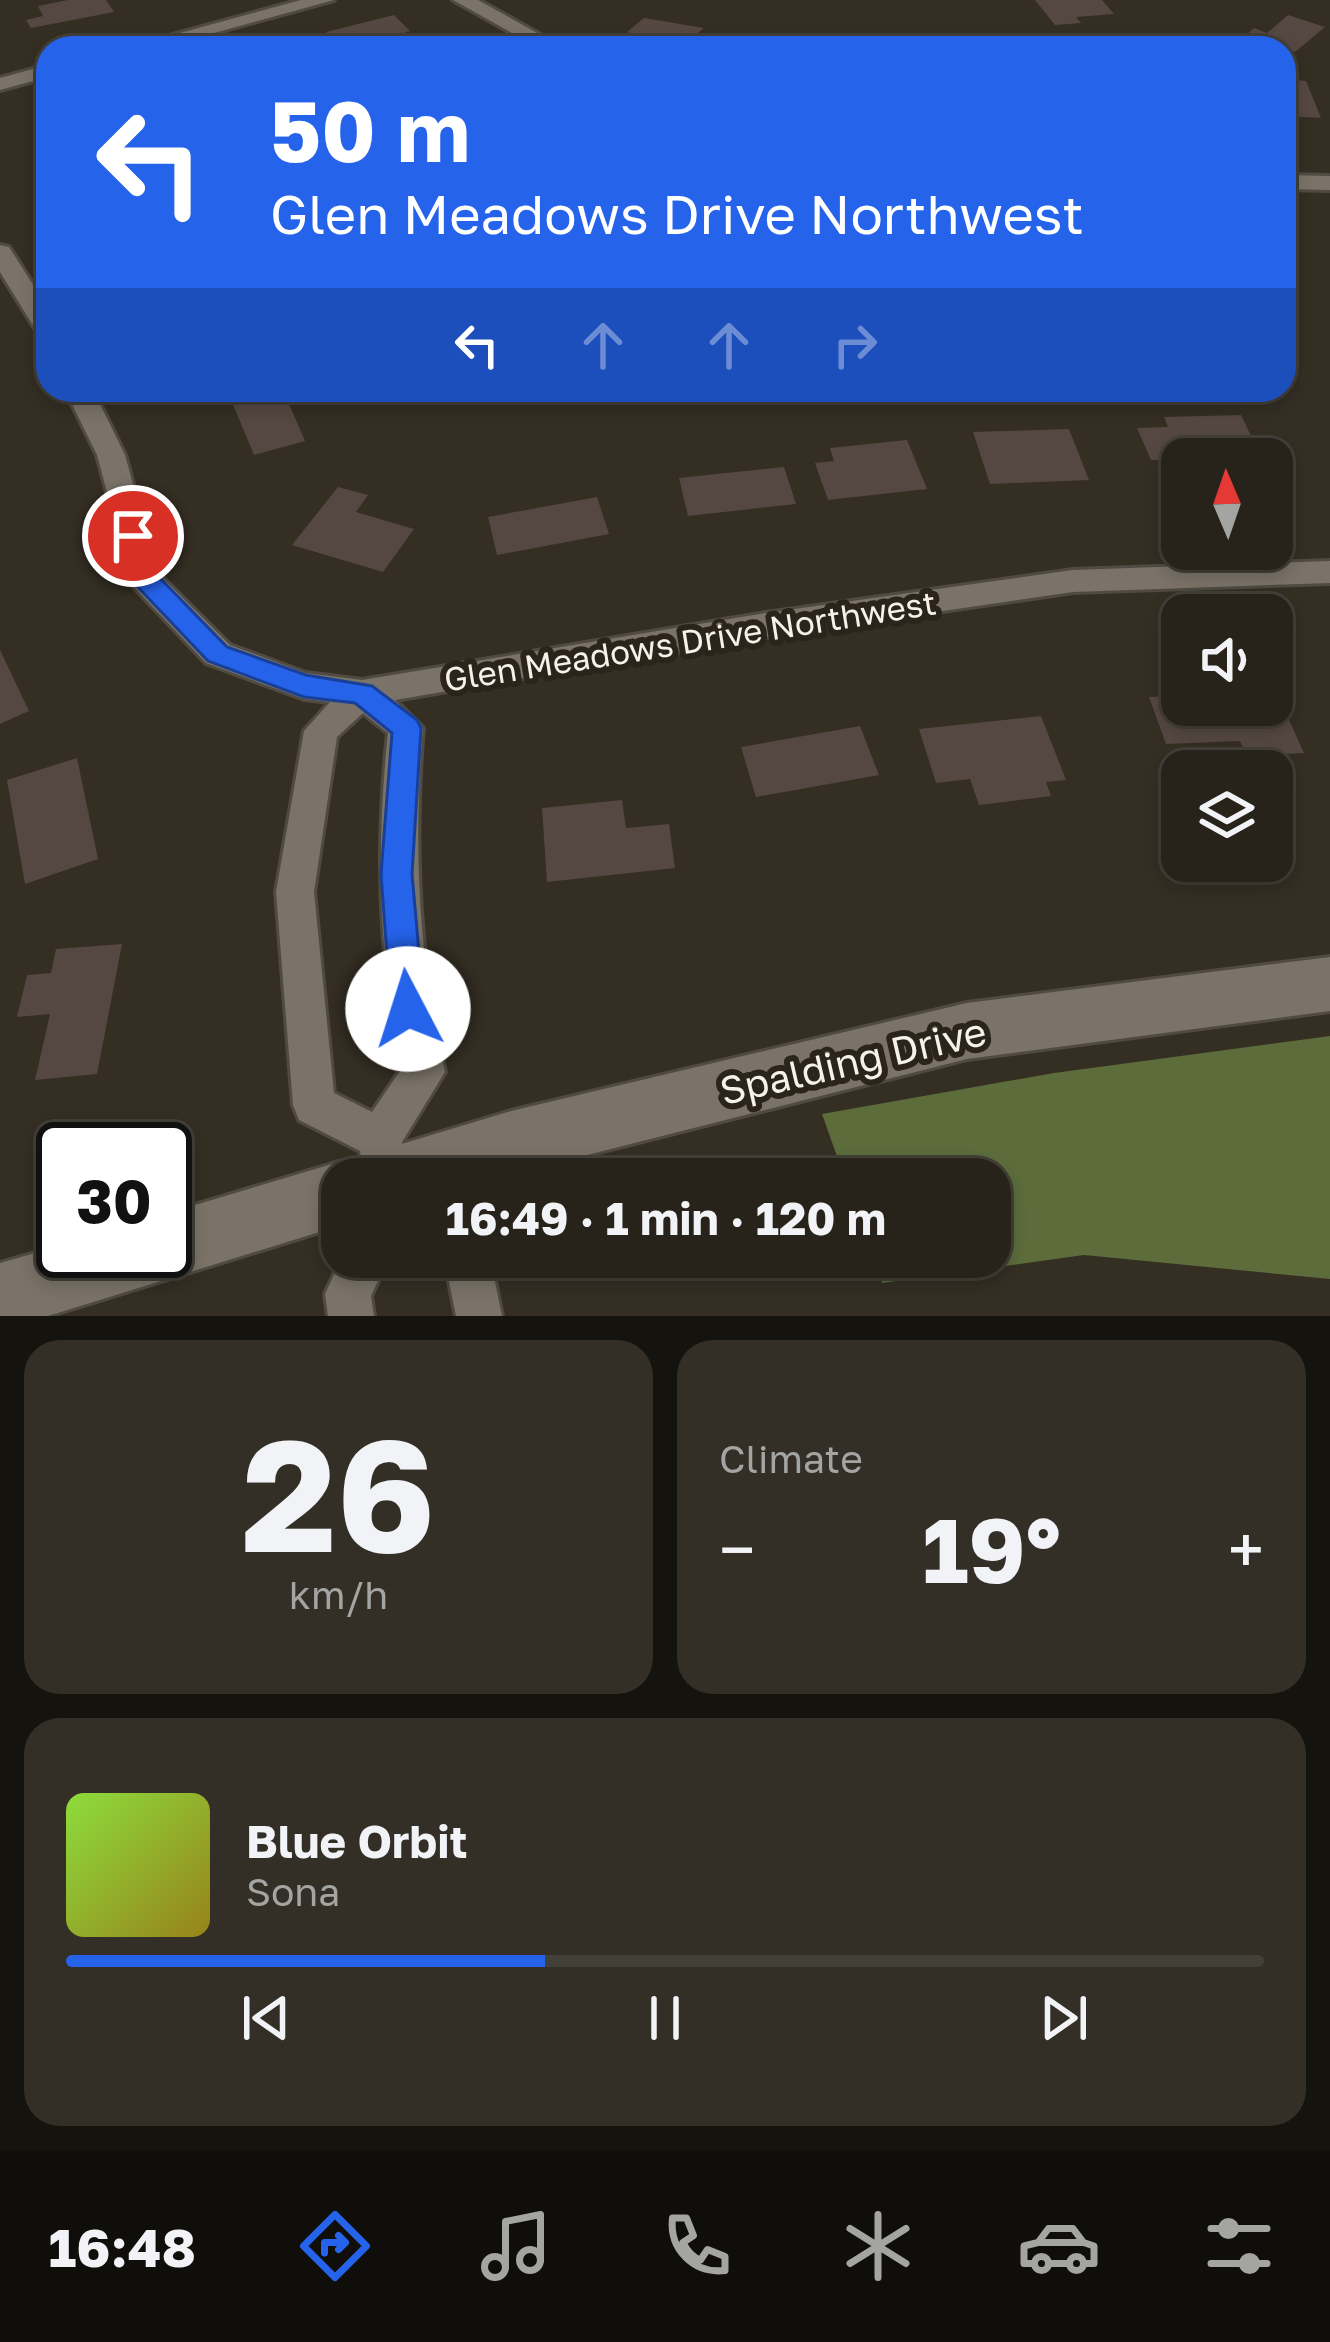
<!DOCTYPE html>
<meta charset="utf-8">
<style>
:root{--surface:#27221a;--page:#332f27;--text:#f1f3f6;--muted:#a4a4a2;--line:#433f39;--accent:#2563eb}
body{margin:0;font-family:"Golos Text",sans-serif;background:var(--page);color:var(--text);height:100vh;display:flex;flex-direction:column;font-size:45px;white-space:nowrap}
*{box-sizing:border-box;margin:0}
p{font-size:39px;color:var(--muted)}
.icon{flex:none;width:66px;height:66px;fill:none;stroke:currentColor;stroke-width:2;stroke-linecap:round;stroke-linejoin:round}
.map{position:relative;height:1316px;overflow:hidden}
.drawer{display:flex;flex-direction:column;gap:24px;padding:24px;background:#15130e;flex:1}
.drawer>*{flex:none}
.top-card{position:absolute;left:36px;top:36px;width:1260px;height:366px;border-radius:36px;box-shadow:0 6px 18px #0003,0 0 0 3px var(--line);background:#2563eb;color:#fff;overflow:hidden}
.needle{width:78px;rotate:358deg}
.controls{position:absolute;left:1161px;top:438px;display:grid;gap:24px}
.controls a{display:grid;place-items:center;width:132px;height:132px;border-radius:24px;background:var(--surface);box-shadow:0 6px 18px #0003,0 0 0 3px var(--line);font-size:60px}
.speed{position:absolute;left:36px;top:1122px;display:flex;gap:24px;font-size:60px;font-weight:700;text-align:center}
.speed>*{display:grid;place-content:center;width:156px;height:156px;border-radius:50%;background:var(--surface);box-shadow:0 6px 18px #0003,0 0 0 3px var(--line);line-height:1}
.speed .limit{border:6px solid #111;border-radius:18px;background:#fff;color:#111}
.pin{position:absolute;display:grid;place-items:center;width:102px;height:102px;color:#fff;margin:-51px;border:6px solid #fff;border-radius:50%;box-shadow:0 3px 12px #0007}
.me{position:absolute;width:132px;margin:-66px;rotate:355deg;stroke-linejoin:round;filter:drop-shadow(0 0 9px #0008)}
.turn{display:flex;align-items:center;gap:42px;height:252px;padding:0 36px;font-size:54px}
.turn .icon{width:156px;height:156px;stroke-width:2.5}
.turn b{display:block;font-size:84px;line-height:102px}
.lanes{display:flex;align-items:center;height:114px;padding:0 36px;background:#0003;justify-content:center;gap:60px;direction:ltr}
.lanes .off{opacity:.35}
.big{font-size:90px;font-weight:700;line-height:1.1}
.drawer .card{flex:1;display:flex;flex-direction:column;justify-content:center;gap:18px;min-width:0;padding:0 42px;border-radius:36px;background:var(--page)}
.drawer .dial{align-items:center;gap:0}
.dial b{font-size:156px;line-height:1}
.song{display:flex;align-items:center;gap:36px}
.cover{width:144px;height:144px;border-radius:18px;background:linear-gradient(135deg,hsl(90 70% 55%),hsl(50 70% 35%))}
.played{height:12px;border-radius:6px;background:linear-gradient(90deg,var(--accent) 40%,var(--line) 40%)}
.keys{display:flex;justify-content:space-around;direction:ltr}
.heat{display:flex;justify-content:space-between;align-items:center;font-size:66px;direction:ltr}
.drawer .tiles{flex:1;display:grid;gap:24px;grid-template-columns:1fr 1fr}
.card:last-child{grid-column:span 2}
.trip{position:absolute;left:321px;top:1158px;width:690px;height:120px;border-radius:36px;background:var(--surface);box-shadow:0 6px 18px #0003,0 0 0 3px var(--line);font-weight:700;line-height:120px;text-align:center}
.tab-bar{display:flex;height:192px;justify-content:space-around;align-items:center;background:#100e0a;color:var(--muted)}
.tab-bar .icon{width:84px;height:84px}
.tab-bar .on{color:var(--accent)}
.tab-bar b{font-size:54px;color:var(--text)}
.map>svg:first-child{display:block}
</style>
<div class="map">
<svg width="1330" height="1316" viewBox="0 0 1330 1316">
<rect width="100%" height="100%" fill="#342e23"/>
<polygon fill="#5c6c3b" points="1330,1036 1330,1279 1084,1255 882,1283 873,1257 990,1257 990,1179 845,1179 822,1114 1054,1073"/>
<g fill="#554842">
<polygon points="68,0 106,0 114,12 31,28 26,20 43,16 38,6"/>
<polygon points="1035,0 1102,0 1114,14 1076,17 1081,23 1055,25"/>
<polygon points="394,15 410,31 364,47 360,42 340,47 326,32"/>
<polygon points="1288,15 1325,27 1295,52 1245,36 1254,28 1267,33"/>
<polygon points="644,18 704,28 697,34 711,38 698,48 686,48 627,32"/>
<polygon points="1284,79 1306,81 1321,118 1284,116"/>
<polygon points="249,390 283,390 305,441 254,455 229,395"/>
<polygon points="1241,415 1262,459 1151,460 1137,428 1168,427 1164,417"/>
<polygon points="1069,429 1089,480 990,484 973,432"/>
<polygon points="907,440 927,489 828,500 815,463 834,461 830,448"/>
<polygon points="784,467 796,504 688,516 679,478"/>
<polygon points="338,487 368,495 356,512 414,529 383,572 292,545"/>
<polygon points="597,497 609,534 497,555 488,517"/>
<polygon points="0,650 29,711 0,724"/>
<polygon points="1272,691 1276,691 1304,753 1247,756 1240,741 1166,744 1149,697 1182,696 1182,705 1272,705"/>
<polygon points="1041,716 1066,780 1046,782 1051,796 979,805 970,779 936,783 919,729"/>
<polygon points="860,726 879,775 756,797 741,747"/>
<polygon points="77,758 98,859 25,884 7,780"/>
<polygon points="622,800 626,828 669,824 675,868 547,882 542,808"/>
<polygon points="122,944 97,1074 35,1080 50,1014 17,1017 27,975 51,973 56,949"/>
</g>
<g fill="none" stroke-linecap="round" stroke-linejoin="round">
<defs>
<g id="street">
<polygon points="301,0 334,0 159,48 125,48"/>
<polygon points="453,0 478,0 564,48 539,48"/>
<polygon points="48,65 48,77 0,90 0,78"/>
<polygon points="1284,175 1330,176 1330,190 1284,189"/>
<polygon points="0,245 9,247 48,308 48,337 39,335 0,272"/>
<path d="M65 390H93L125 455 157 572 230 645 306 673 362 680 766 613 1073 570 1330 561V583L1073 592 766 637 395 700 423 728C413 845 418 957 445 1072L402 1142 408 1179H364L360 1151 299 1120 293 1105 276 892 304 731 330 702 304 699 206 663 132 585 97 455ZM363 713 388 733C376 846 378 956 402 1068L372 1112 334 1093 314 892 337 737Z"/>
<polygon points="342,1257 389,1257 371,1296 374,1316 328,1316 325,1294"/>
<polygon points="444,1257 490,1257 502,1316 456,1316"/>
</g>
<polygon id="secondary" points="1330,957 1330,1011 967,1059 492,1179 342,1179 342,1225 48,1316 0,1316 0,1263 63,1245 63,1251 165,1251 165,1214 342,1161 358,1168 362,1156 511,1111 967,1003"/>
</defs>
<use href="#street" stroke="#504b42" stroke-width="6"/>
<use href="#secondary" stroke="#504b42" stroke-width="6"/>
<use href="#street" fill="#7b7368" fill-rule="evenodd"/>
<use href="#secondary" fill="#7b7368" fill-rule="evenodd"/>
</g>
<polygon fill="#2563eb" stroke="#184099" stroke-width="3" points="133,527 145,536 155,573 227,647 306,675 372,686 417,720 421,728 412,874 424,1009 419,1020 408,1025 396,1020 391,1009 381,874 392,733 355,703 304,697 208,661 134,583 120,536"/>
<g text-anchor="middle" stroke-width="12" stroke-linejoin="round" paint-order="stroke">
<g font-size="33" fill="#f6f2eb" stroke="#2a241a">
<text transform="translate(690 641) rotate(-9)" y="12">Glen Meadows Drive Northwest</text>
</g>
<g font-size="39" fill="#f6f2eb" stroke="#2a241a">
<text transform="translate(853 1061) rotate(-13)" y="14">Spalding Drive</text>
</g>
</g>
</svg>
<div class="controls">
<a><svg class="needle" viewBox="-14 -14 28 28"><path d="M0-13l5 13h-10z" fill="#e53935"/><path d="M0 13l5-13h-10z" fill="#a4a4a2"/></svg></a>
<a><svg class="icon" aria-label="sound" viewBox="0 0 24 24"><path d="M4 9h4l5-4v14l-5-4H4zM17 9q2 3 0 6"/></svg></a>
<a><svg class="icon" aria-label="layers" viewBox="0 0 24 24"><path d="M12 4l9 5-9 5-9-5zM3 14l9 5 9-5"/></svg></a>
</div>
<div class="speed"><div class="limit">30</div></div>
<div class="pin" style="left:133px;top:536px;background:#d93025"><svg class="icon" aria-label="arrive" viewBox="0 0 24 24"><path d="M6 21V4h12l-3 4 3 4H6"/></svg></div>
<svg class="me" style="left:408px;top:1009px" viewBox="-20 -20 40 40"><circle r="19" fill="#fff"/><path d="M0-13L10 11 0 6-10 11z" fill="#2563eb"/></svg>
<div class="trip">16:49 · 1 min · 120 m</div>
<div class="top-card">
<div class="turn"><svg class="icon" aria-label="left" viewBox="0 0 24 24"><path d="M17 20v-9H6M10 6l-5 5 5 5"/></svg><div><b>50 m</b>Glen Meadows Drive Northwest</div></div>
<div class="lanes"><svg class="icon" aria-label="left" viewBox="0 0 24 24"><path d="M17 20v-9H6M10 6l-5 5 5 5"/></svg><svg class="icon off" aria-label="ahead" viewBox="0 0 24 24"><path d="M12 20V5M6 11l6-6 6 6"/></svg><svg class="icon off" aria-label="ahead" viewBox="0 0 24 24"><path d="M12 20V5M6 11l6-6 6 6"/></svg><svg class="icon off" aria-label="right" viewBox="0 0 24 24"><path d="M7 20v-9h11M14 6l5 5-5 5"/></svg></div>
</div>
</div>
<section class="drawer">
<div class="tiles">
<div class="card dial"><b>26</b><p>km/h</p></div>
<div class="card"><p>Climate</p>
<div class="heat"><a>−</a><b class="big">19°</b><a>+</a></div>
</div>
<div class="card">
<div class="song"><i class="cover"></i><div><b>Blue Orbit</b><p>Sona</p></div></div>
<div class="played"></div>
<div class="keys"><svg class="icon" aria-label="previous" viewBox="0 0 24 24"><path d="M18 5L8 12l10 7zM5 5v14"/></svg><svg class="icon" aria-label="pause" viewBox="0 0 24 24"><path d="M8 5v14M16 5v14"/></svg><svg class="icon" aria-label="next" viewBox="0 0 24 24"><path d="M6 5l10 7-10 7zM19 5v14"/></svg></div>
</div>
</div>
</section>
<nav class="tab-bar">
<b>16:48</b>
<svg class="icon on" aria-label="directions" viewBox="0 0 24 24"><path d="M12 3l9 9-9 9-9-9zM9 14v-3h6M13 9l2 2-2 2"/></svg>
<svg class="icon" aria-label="music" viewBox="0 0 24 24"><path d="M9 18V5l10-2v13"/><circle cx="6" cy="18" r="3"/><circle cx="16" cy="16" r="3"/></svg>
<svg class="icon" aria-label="phone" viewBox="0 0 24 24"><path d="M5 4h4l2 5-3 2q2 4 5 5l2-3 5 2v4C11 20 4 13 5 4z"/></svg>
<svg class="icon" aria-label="climate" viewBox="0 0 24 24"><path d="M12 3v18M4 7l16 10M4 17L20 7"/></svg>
<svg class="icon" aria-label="car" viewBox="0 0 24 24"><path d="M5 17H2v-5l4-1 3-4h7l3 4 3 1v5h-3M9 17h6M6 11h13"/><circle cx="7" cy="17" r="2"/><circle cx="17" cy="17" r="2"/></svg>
<svg class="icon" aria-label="filters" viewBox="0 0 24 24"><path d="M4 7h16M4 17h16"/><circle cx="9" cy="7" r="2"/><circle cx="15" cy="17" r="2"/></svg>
</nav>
